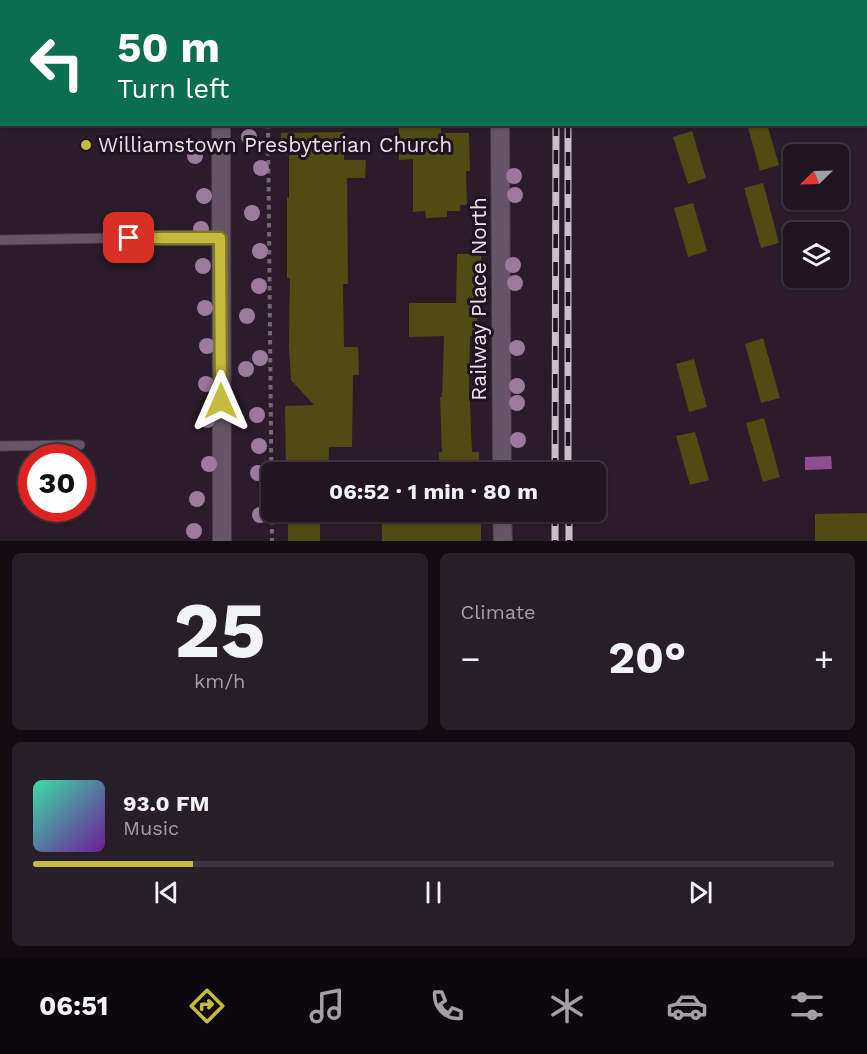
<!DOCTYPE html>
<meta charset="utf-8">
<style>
:root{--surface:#201520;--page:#281e29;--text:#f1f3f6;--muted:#a29fa5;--line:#3d343e;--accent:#c5bc3d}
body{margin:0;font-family:"Work Sans",sans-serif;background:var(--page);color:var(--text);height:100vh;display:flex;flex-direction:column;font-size:22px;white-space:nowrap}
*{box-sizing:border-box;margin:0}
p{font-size:20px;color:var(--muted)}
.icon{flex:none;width:33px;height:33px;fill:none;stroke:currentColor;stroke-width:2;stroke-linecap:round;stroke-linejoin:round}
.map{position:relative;height:541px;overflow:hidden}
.drawer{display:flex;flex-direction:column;gap:12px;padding:12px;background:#120c12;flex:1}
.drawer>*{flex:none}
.guide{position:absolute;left:0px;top:0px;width:867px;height:126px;box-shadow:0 2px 4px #0004,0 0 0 2px var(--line);background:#0b6e4f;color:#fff;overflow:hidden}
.needle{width:39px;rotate:247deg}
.controls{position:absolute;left:783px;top:144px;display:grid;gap:12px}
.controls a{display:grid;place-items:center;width:66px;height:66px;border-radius:9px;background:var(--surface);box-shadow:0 2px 4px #0004,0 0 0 2px var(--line);font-size:30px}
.speed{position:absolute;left:18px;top:444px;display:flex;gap:12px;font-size:30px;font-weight:700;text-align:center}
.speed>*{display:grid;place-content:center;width:78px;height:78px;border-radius:50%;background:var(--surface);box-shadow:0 2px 4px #0004,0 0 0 2px var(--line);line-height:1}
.speed .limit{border:9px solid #d22;background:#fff;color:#111}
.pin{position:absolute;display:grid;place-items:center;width:51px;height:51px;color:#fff;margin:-26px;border-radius:12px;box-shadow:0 3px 9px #0006}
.me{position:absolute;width:66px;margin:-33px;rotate:0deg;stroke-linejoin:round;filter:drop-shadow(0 0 4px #0008)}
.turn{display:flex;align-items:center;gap:21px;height:126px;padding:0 18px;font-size:27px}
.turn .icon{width:78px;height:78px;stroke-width:2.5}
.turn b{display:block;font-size:42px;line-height:51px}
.big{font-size:45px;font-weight:700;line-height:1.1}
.drawer .tile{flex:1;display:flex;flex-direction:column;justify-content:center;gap:9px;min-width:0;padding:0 21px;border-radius:9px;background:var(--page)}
.drawer .dial{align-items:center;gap:0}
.dial b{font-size:78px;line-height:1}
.song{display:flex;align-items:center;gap:18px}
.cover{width:72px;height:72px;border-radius:9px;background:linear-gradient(135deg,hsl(160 70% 55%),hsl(280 70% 35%))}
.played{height:6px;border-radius:3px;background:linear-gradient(90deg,var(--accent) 20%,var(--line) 20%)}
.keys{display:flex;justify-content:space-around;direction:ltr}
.heat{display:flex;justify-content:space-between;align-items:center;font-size:33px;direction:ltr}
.drawer .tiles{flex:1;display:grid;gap:12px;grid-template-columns:1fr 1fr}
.tile:last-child{grid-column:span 2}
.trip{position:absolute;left:261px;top:462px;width:345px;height:60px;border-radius:9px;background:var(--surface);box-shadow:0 2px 4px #0004,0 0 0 2px var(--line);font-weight:700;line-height:60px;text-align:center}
.tabs{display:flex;height:96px;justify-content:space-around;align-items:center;background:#0d080d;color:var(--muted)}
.tabs .icon{width:42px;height:42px}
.tabs .active{color:var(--accent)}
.tabs b{font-size:27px;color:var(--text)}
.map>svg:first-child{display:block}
</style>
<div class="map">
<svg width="867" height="541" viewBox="0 0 867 541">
<rect width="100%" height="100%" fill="#2a1c2a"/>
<polygon fill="#8f4e91" points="831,456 832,469 805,470 805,457"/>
<g fill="#4f4b12">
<polygon points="747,124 767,124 779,165 760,171"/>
<polygon points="441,125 441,133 469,133 470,171 466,171 467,205 460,205 460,211 447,211 447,217 426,218 425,211 413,212 413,159 399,160 399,126"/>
<polygon points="692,131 706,178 688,184 673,137"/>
<polygon points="344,132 344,160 366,160 365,178 347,178 348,284 343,284 344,347 358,347 359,375 353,375 352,447 329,447 328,472 286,472 285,406 314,405 291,380 289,346 290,278 287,278 287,198 289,198 289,154 281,155 281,133"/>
<polygon points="763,183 779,243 761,248 744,188"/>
<polygon points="693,203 707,251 688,257 674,208"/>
<polygon points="457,254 481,254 482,288 478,288 477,336 470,336 469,383 472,452 479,452 479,470 439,471 439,452 442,452 440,397 442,397 444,336 409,337 409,303 456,303"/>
<polygon points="763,338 780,398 761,403 745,344"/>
<polygon points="694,359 707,407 689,412 676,364"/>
<polygon points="764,418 780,477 763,482 746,423"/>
<polygon points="695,432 709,480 690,485 676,436"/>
<polygon points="447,512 468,512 469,519 481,519 481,541 382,541 382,519 447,520"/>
<polygon points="867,513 867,541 815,541 815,514"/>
<polygon points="320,514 320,541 288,541 288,515"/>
</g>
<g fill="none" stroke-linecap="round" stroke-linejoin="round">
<defs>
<g id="service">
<polyline points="61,0 61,2"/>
<polyline points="0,240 173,237 220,238"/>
<polyline points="0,446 80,445"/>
</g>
<g id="minor">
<polyline points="499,0 499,2"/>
<polyline points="221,2 221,0"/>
<polyline points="221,124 222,541"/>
<polyline points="500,124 502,472"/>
<polyline points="502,512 503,541"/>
</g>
</defs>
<use href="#service" stroke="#463b47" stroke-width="11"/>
<use href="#minor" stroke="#463b47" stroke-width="20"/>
<g stroke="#746874" stroke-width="4" stroke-dasharray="4.5 4.5" stroke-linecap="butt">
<polyline points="268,0 268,2"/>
<polyline points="268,124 272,541"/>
</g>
<use href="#service" stroke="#656" stroke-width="9"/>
<use href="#minor" stroke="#656" stroke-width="18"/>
<defs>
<g id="rail">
<polyline points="555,0 555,2"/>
<polyline points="568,2 568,0"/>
<polyline points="568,124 568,472"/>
<polyline points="555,472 556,124"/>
<polyline points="555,512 555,541"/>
<polyline points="569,512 569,541"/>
</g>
</defs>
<use href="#rail" stroke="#cabfc9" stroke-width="7"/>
<use href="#rail" stroke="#201321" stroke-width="4.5" stroke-dasharray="14" stroke-linecap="butt"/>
</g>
<g fill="#9d799d">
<circle cx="249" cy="137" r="8"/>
<circle cx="195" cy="156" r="8"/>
<circle cx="261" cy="168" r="8"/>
<circle cx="514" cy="176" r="8"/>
<circle cx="515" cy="195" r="8"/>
<circle cx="204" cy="196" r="8"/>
<circle cx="252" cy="213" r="8"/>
<circle cx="201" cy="229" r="8"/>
<circle cx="260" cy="251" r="8"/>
<circle cx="513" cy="265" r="8"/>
<circle cx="203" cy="266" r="8"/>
<circle cx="515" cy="283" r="8"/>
<circle cx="259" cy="286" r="8"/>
<circle cx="205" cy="308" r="8"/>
<circle cx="247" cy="316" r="8"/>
<circle cx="207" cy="346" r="8"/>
<circle cx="517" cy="348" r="8"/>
<circle cx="260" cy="358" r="8"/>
<circle cx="246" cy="369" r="8"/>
<circle cx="206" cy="384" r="8"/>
<circle cx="517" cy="386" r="8"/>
<circle cx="517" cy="403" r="8"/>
<circle cx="257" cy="415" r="8"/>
<circle cx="207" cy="420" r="8"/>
<circle cx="518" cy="440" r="8"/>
<circle cx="259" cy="446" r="8"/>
<circle cx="209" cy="464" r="8"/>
<circle cx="258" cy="473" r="8"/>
<circle cx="197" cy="499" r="8"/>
<circle cx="260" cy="515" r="8"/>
<circle cx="194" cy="531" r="8"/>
</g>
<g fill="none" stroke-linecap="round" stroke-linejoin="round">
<defs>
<polyline id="route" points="129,238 220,238 221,401"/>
</defs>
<use href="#route" stroke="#807a28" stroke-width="15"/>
<use href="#route" stroke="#c5bc3d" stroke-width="10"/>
</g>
<circle fill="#c5bc3d" stroke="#201321" stroke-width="2" cx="86" cy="145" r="6"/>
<g text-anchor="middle" stroke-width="6" stroke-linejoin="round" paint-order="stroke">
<g font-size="21" fill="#ebe1ea" stroke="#201321" text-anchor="start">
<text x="98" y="152">Williamstown Presbyterian Church</text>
</g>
<g font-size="21" fill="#ebe1ea" stroke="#201321">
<text transform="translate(479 299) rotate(-90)" y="7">Railway Place North</text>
</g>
</g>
</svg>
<div class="controls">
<a><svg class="needle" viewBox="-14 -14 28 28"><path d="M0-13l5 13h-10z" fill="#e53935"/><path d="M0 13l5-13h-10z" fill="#a29fa5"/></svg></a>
<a><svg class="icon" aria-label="layers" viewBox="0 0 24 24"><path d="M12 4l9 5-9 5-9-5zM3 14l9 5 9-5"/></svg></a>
</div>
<div class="speed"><div class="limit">30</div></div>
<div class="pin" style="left:129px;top:238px;background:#d93025"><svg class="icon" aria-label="arrive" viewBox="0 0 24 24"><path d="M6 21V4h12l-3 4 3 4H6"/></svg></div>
<svg class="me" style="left:221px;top:401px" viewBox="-20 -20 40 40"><path d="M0-17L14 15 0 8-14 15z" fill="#c5bc3d" stroke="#fff" stroke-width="4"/></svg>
<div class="trip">06:52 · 1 min · 80 m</div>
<div class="guide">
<div class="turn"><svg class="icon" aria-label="left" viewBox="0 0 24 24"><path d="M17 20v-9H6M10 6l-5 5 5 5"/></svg><div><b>50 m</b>Turn left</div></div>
</div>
</div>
<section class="drawer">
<div class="tiles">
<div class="tile dial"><b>25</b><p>km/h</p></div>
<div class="tile"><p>Climate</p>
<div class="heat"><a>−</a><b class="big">20°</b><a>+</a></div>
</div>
<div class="tile">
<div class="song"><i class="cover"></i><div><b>93.0 FM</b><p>Music</p></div></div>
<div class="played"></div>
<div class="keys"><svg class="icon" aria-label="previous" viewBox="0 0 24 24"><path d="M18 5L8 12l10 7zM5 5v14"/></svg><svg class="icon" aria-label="pause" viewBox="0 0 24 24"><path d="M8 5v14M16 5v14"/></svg><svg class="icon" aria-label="next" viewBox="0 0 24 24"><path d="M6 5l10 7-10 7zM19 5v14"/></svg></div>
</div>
</div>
</section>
<nav class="tabs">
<b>06:51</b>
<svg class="icon active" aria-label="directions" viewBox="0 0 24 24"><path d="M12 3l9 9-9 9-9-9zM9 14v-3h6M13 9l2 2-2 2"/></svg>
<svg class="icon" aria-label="music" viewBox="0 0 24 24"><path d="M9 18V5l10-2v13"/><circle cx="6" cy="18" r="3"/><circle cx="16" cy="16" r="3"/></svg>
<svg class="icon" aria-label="phone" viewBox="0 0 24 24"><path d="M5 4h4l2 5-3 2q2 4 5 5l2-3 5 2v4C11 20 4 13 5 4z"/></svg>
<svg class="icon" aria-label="climate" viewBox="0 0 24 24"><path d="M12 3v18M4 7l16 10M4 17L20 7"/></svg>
<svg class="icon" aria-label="car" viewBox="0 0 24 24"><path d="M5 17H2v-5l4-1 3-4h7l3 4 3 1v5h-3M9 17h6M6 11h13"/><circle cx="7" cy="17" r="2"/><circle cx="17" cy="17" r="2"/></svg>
<svg class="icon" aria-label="filters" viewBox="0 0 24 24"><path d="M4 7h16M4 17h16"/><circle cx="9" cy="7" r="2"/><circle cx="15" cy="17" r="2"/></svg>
</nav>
